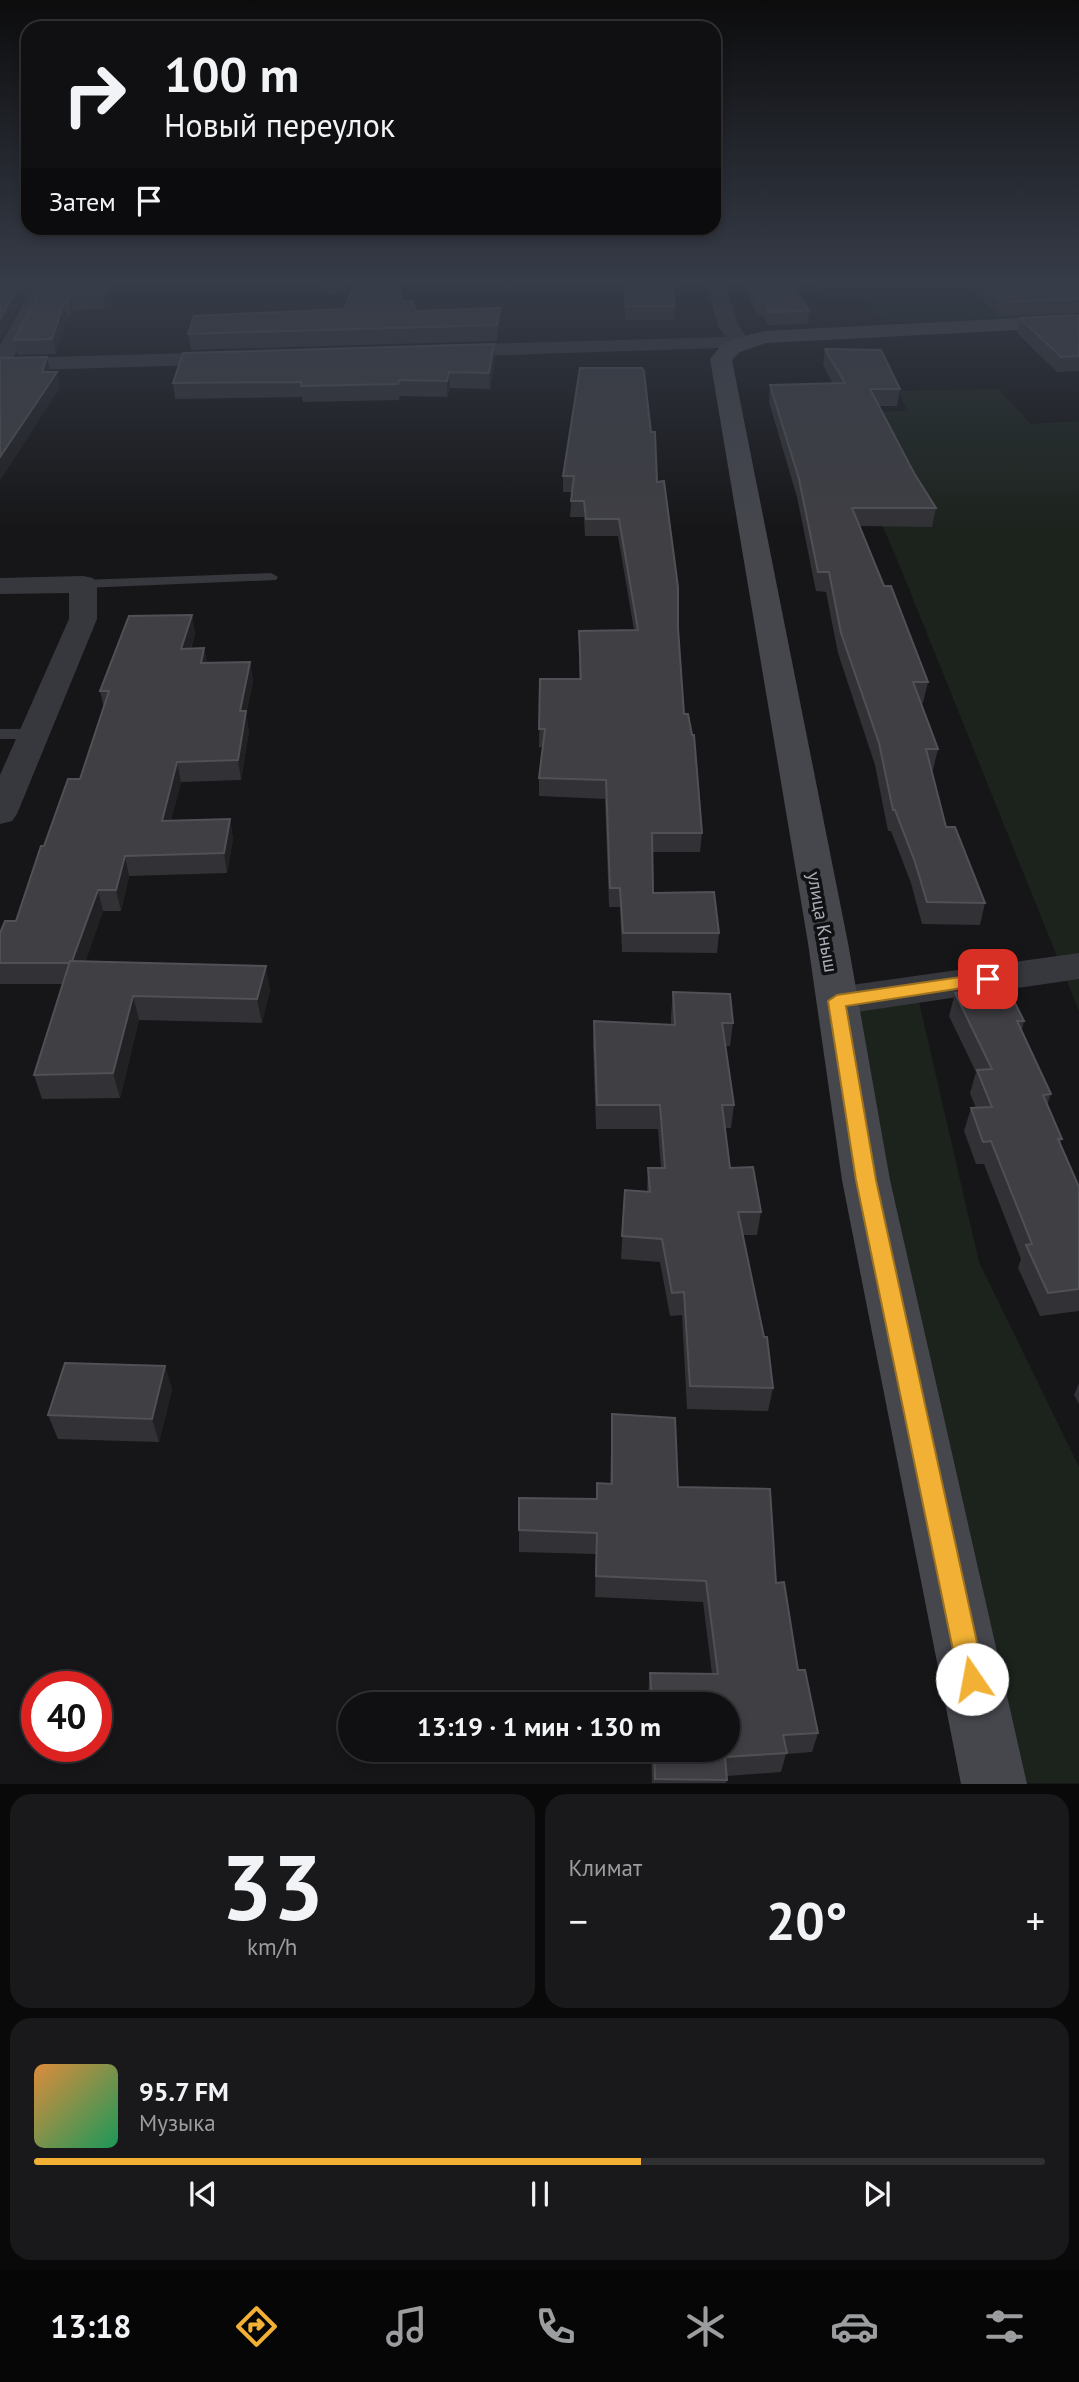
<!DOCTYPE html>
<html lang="ru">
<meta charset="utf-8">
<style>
:root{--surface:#101012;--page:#19191b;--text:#f1f3f6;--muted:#9c9d9f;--line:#303032;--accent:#f2b134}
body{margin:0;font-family:"PT Sans",sans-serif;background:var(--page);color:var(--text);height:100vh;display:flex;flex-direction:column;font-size:26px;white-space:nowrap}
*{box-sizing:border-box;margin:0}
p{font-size:23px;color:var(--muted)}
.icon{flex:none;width:38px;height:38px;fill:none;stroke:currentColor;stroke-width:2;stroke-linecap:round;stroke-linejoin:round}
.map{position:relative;height:1784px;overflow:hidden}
.details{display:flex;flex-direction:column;gap:10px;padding:10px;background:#09090a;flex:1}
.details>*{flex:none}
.guide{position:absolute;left:21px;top:21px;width:700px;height:214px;border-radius:21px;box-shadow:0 4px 10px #0003,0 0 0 2px var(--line);background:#101012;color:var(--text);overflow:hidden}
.speed{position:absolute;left:21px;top:1671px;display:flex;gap:14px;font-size:35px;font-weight:700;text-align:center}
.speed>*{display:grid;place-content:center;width:91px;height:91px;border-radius:50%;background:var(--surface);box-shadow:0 4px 10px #0003,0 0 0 2px var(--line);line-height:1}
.speed .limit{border:10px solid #d22;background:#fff;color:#111}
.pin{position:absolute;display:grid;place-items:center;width:60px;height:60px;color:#fff;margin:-30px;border-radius:14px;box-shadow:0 4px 10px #0006}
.me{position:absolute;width:77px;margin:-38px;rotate:348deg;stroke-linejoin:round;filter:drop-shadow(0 0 5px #0008)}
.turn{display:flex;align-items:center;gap:24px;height:147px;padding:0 28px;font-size:32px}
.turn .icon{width:91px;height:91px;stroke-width:2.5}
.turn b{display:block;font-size:49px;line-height:60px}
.then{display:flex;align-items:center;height:66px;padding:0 28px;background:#0003;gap:14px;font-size:26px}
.big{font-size:52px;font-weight:600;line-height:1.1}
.details .card{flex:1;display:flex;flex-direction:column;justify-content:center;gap:10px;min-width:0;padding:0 24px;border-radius:21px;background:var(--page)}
.details .dial{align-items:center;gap:0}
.dial b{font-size:91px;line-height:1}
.song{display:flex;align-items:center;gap:21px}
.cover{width:84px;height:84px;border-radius:10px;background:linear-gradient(135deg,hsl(30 70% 55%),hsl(150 70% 35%))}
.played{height:7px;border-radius:4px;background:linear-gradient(90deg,var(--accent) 60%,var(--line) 60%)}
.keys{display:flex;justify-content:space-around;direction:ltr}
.heat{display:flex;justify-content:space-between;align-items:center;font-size:38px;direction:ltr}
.details .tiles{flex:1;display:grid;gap:10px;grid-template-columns:1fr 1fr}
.card:last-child{grid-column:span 2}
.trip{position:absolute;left:338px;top:1692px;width:402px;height:70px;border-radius:35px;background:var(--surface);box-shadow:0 4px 10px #0003,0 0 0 2px var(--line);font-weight:600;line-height:70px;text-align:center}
.menu{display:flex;height:112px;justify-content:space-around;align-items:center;background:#060607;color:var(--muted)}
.menu .icon{width:49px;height:49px}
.menu .selected{color:var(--accent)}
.menu b{font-size:32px;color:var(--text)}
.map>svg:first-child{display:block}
</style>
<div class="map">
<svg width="1079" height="1784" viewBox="0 0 1079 1784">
<rect width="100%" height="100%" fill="#161618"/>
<g fill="#1c231d">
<polygon points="810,280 959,280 975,293 1051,290 1076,316 1051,317 1039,307 1015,308 1022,318 885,322 864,297 818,298"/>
<polygon points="998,389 1031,424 1079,421 1079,1011 899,564 851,453 871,412 908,411 898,391"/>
<polygon points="916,989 979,1262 1079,1467 1079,1783 994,1783 837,1001"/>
</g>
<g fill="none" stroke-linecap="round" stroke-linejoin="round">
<g fill="#37383d" fill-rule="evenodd">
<polygon points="271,573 278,577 276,580 83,588 76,584 83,580"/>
<polygon points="0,729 34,729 42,734 34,739 0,739"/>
</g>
<g fill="#37383d" fill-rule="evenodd">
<polygon points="37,280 55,280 13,358 230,352 237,354 240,358 237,362 230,364 0,371 0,345"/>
<polygon points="325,280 343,280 338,292 331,294 322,288"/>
<polygon points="706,280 724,280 738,325 751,343 748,347 445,357 438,355 435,351 438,347 445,345 726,337 718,326"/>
<polygon points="83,576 93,578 97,584 97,619 17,814 12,821 0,824 0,775 69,619 69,593 0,594 0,578"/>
<polygon points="1079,953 1079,979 837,1015 823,1011 817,1001 823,991 837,987"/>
</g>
<polygon fill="#45474d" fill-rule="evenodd" points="1079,315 1079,327 766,343 740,352 732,360 848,943 890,1180 1027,1784 961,1784 842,1180 808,943 710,359 724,342 764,331"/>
</g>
<g fill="#323236">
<polygon points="47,280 117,280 105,309 73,310 71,317 67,317 56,354 17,355 14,340"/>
<polygon points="613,280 671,280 675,306 674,320 625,320 623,285 614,285"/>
<polygon points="739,280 796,280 795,290 809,311 808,324 768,325 763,315 758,315"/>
<polygon points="967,280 1079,280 1079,313 1000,316 966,283"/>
<polygon points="402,301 415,311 500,308 500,324 497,341 191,350 188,334 344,309"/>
<polygon points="1079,315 1079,371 1057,372 1017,333 1020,318"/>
<polygon points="494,344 495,359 490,389 450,388 447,397 400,396 399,400 303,402 302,397 175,399 173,383"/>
<polygon points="825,349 900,389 897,406 879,406 914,473 936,508 932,527 860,526 884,586 928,682 923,703 921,703 938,749 933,770 931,770 946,827 985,903 980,925 922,924 911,883 891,831 888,831 875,765 838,653 826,592 816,591 797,497 769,402 770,385 833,384 823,365"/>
<polygon points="580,368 657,482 678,628 684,714 702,833 700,852 652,852 653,893 719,933 717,953 622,952 620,907 609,907 605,799 539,796 539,778 543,747 539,747 540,679 579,679 579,631 634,630 618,536 585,536 584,517 570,517 572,492 563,492 563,476"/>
<polygon points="192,615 195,634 191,649 204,648 207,663 250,662 253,681 246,715 249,731 241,780 181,782 171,820 230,819 233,839 227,873 129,876 121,911 103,911 85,962 270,990 262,1023 139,1020 120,1098 42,1099 34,1075 63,984 0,984 0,963 44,846 80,779 104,708 100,691"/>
<polygon points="673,992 733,1023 730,1046 725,1046 734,1105 731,1128 725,1128 730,1168 761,1212 757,1235 743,1235 773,1388 768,1411 687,1409 682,1315 670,1316 660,1262 621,1259 625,1190 647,1191 648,1168 661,1168 658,1129 596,1129 593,1044 594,1021 671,1025 671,1016"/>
<polygon points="955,993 1024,1021 1022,1030 1051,1094 1047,1105 1062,1139 1060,1143 1079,1187 1079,1311 1040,1316 1018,1268 1021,1259 984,1164 976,1164 964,1131 971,1108 976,1108 970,1093 976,1072 949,1016"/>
<polygon points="165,1366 172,1390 159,1442 58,1439 48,1415"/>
<polygon points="1079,1383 1079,1404 1074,1395"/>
<polygon points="612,1414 678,1487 776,1583 798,1670 818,1733 812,1752 786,1754 781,1772 727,1776 726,1783 652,1783 651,1750 728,1750 728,1704 649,1704 648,1693 650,1673 712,1674 703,1602 595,1597 596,1554 519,1552 519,1530 596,1499 597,1483 610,1484"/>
</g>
<g fill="#212124">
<polygon points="23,280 34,280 0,340 0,319"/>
<polygon points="109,280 117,280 105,309 103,295"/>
<polygon points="70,296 73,310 71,317 68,303"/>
<polygon points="64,303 67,317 56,354 52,339"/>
<polygon points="500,308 500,324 497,341 497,325"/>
<polygon points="494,344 495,359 490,389 489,373"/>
<polygon points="47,357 50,372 42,372"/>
<polygon points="57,372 60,387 0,481 0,457"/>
<polygon points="449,372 450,388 447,397 447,381"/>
<polygon points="192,615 195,634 185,668 181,649"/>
<polygon points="204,648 208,668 201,663"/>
<polygon points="250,662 253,681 246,715 249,731 241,780 238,760 240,711"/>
<polygon points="177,762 181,782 166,841 162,821"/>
<polygon points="230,819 233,839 227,873 224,853"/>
<polygon points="125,856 129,876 121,911 116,890"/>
<polygon points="98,890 103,911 78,984 72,963"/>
<polygon points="266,966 270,990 262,1023 257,999"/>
<polygon points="133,996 139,1020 120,1098 113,1073"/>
<polygon points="165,1366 172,1390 159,1442 152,1419"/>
</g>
<g fill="#3f3f44" stroke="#4f5156" stroke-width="2">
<polygon points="0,280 23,280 0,319"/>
<polygon points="47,280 109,280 103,295 70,296 68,303 64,303 52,339 14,340"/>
<polygon points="356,280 398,280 402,301 413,301 415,311 500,308 497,325 188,334 194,316 344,309"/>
<polygon points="624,280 671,280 675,306 626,306"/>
<polygon points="747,280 789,280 809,311 769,312 764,302 759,302"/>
<polygon points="979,280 1079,280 1079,299 1003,302"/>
<polygon points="1079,315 1079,356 1061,357 1020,318"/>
<polygon points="494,344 489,373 449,372 447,381 399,380 398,384 301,386 302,382 173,383 183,353"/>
<polygon points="825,349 881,350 900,389 870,389 914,473 936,508 852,508 884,586 891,586 928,682 913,682 938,749 926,749 946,827 955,827 985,903 927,902 915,862 895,810 893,810 879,743 841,633 829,572 818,572 799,479 770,385 845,383"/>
<polygon points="47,357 42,372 57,372 0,457 0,358"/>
<polygon points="580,368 642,368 644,371 651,432 655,432 657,482 664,481 678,587 678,628 684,714 688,714 692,735 694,735 702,833 652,833 653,893 714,892 719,933 623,933 620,888 610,888 606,780 539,778 545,729 539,729 540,679 581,679 579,631 638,630 619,519 586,519 584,501 571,501 574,476 563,476"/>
<polygon points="192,615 181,649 204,648 201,663 250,662 240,711 246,711 238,760 177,762 162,821 230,819 224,853 125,856 116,890 98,890 72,961 70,961 69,963 0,963 0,933 5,921 16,921 41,846 44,846 68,779 80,779 109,691 100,691 129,616"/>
<polygon points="70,961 266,966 257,999 133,996 113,1073 34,1075"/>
<polygon points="1008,989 1024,1021 1017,1021 1051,1094 1043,1095 1062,1139 1058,1139 1079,1187 1079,1289 1048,1293 1026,1245 1032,1244 991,1141 983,1142 971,1108 992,1107 977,1070 992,1069 955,993"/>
<polygon points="673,992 730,994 733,1023 722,1023 734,1105 722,1105 730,1168 753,1167 761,1212 738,1212 764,1337 767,1337 773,1388 690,1386 684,1292 672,1293 662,1239 622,1236 625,1190 650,1192 648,1168 665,1168 660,1105 597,1105 594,1021 675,1025"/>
<polygon points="65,1363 165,1366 152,1419 48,1415"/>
<polygon points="612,1414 675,1418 678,1487 770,1489 776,1583 784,1582 798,1670 805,1670 818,1733 783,1735 787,1753 725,1757 727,1780 655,1779 654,1750 728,1750 728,1704 652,1704 650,1673 718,1674 706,1581 596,1576 597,1533 519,1530 519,1498 597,1499 597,1483 612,1484"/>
</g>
<linearGradient id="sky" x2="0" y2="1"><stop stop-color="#0c0c0d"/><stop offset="0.53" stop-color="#363c48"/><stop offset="1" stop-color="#363c48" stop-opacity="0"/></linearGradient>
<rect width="1079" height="530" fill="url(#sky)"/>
<polygon fill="#f2b134" stroke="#9d7322" stroke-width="2" points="988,973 996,979 994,983 846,1006 876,1180 985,1679 981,1688 972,1692 963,1688 959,1679 856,1180 828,1001 837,995"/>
<g text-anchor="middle" stroke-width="7" stroke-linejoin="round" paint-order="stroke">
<g font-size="19" fill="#a8adb8" stroke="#111113">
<text transform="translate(823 922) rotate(80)" y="7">улица Кныш</text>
</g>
</g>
</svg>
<div class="speed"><div class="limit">40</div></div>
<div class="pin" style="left:988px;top:979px;background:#d93025"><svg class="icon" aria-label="arrive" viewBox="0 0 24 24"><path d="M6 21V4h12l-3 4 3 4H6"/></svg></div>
<svg class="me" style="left:972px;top:1679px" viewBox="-20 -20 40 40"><circle r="19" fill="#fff"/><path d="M0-13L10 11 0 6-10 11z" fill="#f2b134"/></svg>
<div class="trip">13:19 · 1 мин · 130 m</div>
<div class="guide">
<div class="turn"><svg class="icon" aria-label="right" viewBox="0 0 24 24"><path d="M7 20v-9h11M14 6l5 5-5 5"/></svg><div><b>100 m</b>Новый переулок</div></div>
<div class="then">Затем<svg class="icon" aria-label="arrive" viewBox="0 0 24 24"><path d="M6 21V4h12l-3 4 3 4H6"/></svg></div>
</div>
</div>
<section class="details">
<div class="tiles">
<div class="card dial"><b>33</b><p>km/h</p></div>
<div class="card"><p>Климат</p>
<div class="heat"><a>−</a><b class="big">20°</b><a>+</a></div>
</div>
<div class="card">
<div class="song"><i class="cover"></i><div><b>95.7 FM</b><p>Музыка</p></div></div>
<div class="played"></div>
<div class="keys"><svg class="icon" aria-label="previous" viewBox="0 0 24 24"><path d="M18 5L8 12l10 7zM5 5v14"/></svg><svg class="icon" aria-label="pause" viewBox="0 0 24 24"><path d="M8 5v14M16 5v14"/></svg><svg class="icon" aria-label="next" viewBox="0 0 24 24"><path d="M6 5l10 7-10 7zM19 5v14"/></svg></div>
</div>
</div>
</section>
<nav class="menu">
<b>13:18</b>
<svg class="icon selected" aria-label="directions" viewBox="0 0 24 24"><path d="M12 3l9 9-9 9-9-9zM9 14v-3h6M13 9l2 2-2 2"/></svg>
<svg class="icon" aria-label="music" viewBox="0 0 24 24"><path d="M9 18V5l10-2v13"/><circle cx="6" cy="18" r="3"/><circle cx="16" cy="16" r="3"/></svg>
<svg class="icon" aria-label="phone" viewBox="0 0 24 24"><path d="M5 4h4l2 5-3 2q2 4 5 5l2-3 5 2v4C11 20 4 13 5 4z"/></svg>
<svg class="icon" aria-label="climate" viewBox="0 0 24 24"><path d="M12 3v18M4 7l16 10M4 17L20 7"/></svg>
<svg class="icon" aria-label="car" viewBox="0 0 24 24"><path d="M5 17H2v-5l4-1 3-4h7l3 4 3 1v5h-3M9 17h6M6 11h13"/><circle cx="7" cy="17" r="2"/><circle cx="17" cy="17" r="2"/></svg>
<svg class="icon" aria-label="filters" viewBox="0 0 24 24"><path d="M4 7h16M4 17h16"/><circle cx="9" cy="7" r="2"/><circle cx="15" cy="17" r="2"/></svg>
</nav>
